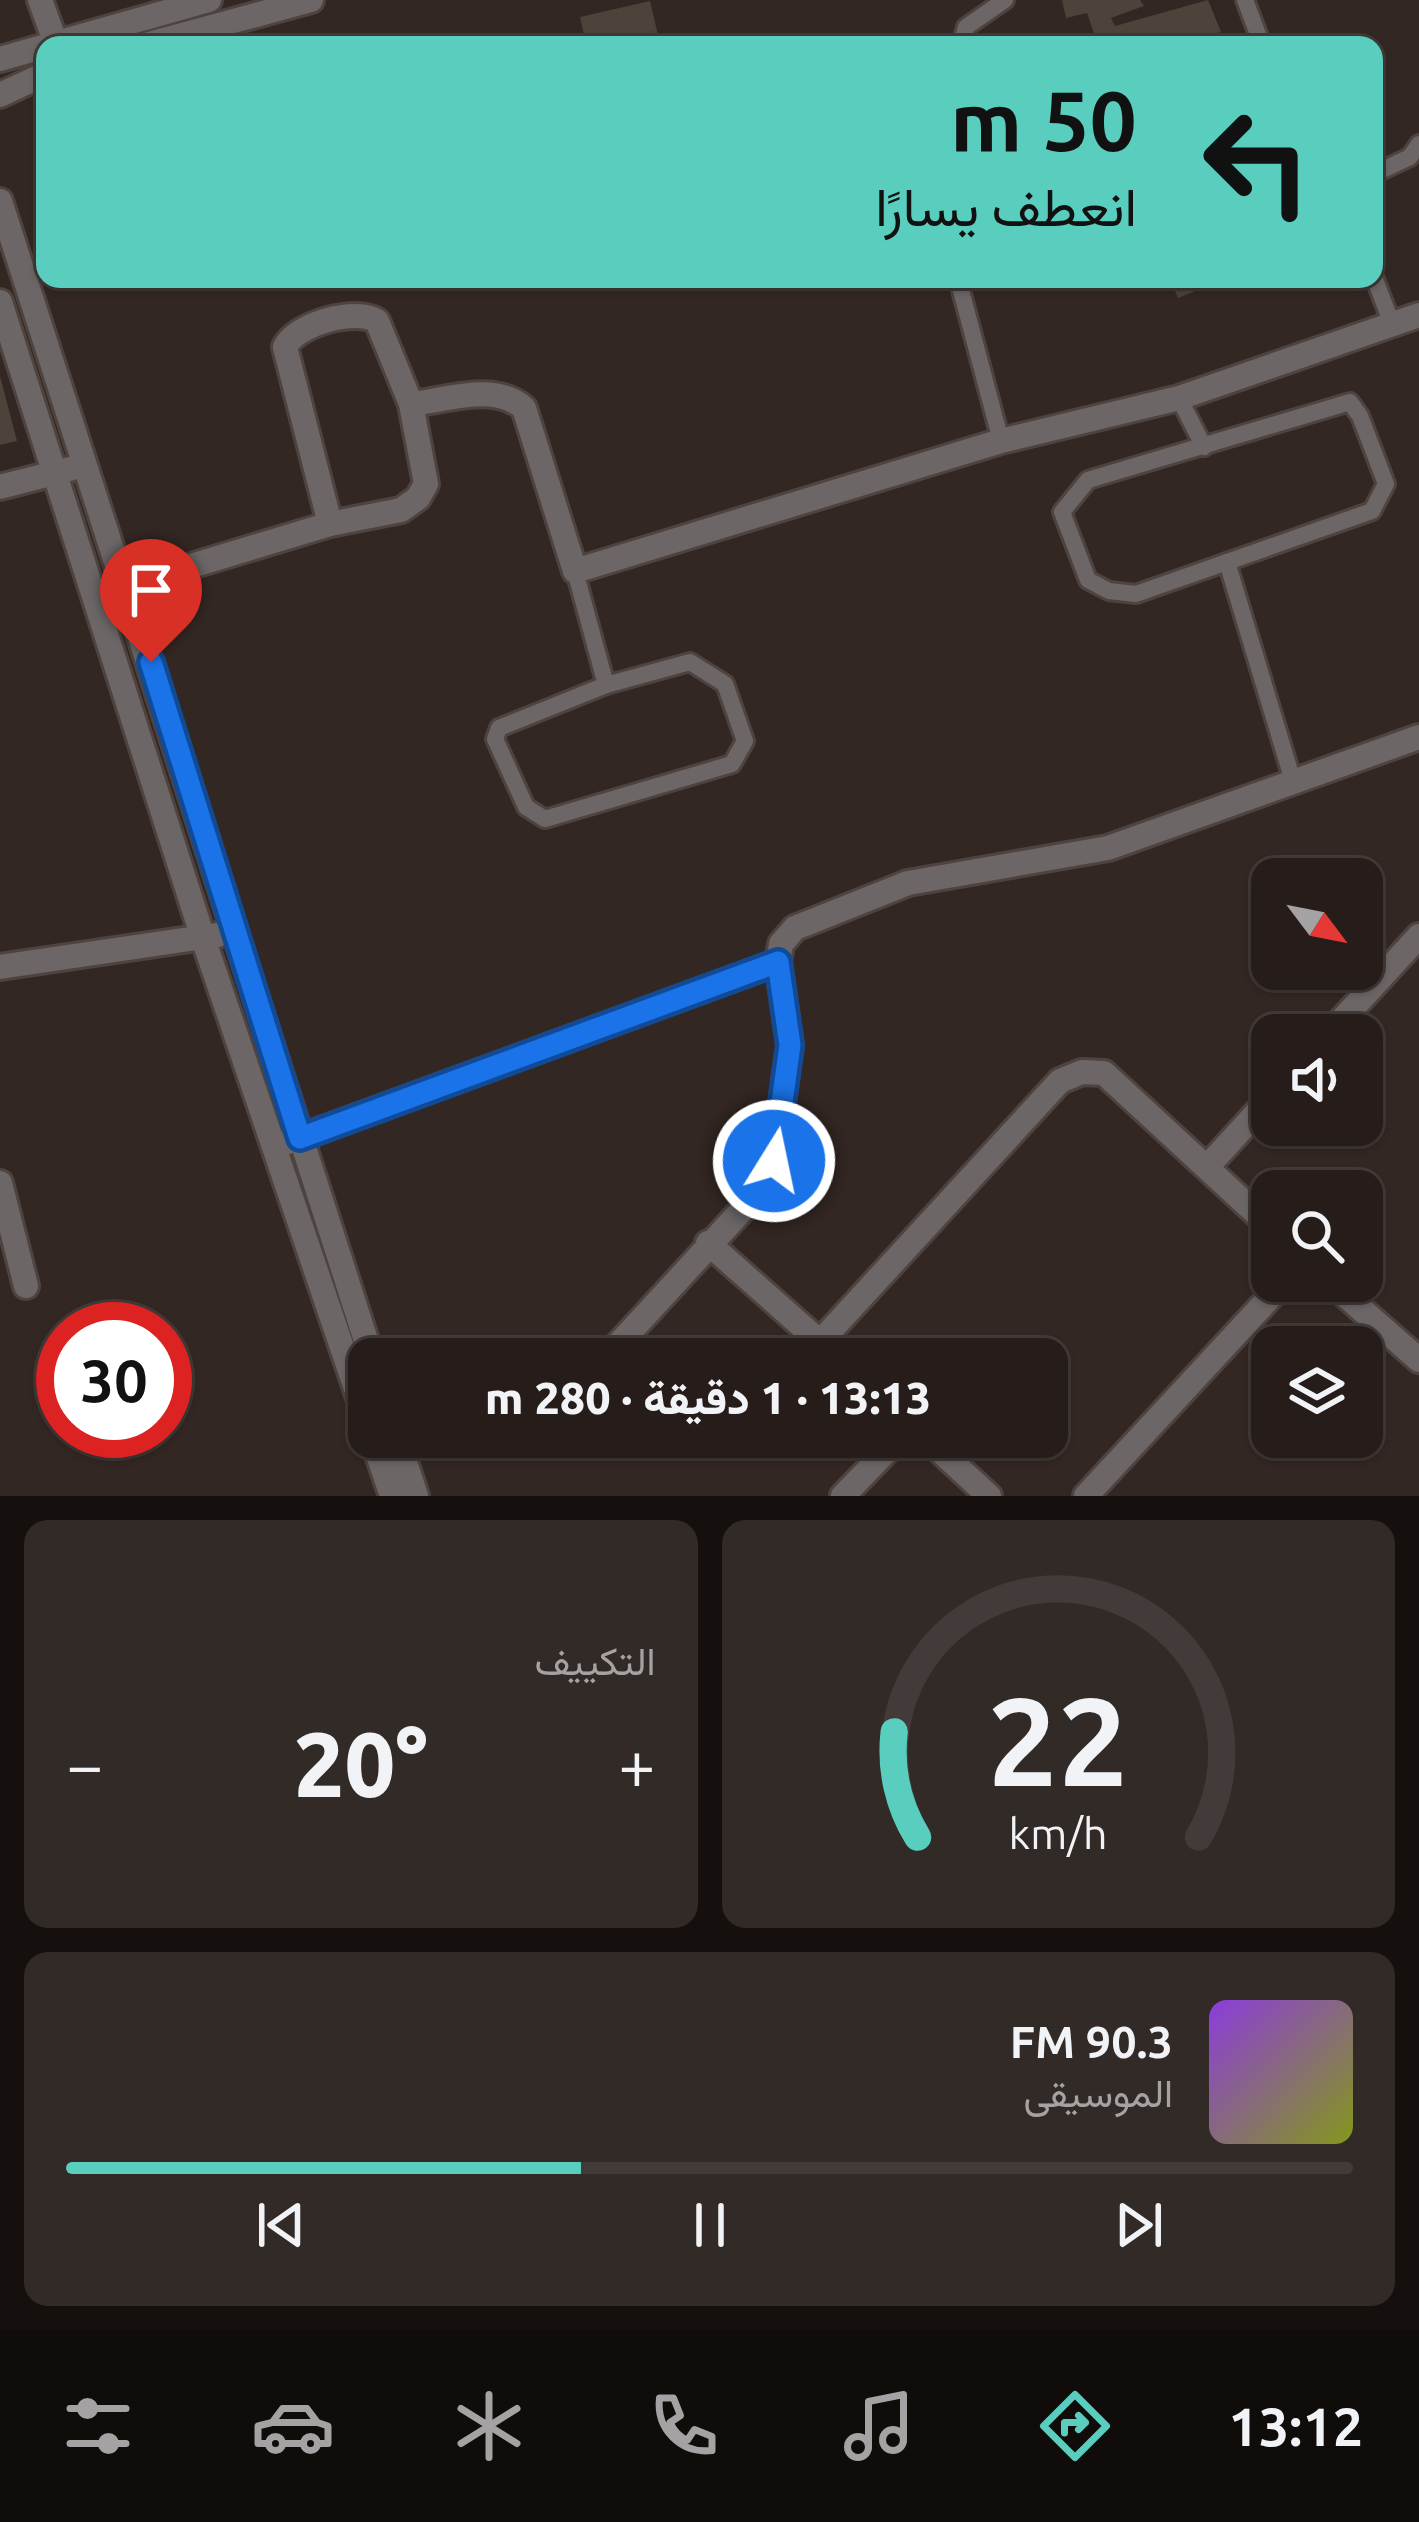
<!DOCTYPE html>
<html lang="ar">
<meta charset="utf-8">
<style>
:root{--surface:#261d1a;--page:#322a27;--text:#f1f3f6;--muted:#a4a2a2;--line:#423b39;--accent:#59cebe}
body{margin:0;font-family:Ubuntu,Vazirmatn,sans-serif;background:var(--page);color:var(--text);direction:rtl;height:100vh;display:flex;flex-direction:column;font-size:45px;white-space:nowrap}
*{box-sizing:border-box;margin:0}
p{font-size:39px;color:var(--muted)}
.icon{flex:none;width:66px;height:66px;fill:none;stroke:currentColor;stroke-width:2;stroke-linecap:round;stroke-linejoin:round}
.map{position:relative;height:1496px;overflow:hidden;direction:ltr}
.side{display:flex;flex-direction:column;gap:24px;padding:24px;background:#15100e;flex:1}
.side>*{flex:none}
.guide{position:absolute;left:36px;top:36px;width:1347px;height:252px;border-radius:24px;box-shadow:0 3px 9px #0004,0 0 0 3px var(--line);direction:rtl;background:#59cebe;color:#111;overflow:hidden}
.needle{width:78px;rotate:122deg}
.fabs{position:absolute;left:1251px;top:858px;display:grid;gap:24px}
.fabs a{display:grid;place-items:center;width:132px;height:132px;border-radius:24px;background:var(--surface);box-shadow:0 3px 9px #0004,0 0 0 3px var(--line);font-size:60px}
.speed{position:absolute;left:36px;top:1302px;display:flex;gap:24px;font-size:60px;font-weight:700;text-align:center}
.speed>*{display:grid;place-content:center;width:156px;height:156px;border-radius:50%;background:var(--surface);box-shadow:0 3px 9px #0004,0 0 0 3px var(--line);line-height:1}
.speed .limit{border:18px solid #d22;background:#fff;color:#111}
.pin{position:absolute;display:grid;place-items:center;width:102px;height:102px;color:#fff;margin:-123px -51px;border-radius:50% 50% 50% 0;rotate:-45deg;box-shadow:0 0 12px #0007}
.pin .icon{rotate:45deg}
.me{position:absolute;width:132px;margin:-66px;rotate:10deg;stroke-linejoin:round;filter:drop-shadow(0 0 9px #0008)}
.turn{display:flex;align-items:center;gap:42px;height:252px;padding:0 48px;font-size:54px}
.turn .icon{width:156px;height:156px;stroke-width:2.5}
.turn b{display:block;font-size:84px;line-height:102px}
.big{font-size:90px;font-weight:800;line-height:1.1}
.side .tile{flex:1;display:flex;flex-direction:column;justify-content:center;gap:18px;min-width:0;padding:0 42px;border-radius:24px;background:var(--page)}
.side .dial{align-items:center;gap:0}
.dial svg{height:312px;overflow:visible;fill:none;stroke:var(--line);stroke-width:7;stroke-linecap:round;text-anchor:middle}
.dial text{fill:var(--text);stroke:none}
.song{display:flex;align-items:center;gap:36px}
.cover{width:144px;height:144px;border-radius:18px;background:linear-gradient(135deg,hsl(270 70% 55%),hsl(70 70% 35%))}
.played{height:12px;border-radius:6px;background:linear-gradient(90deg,var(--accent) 40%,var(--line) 40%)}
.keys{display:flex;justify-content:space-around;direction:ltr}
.heat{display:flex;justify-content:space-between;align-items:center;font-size:66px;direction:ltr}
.side .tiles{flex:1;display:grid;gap:24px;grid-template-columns:1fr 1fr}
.tile:last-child{grid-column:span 2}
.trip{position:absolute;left:348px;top:1338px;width:720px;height:120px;border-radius:24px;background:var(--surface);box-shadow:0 3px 9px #0004,0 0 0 3px var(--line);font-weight:800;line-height:120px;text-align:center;direction:rtl}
.tab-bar{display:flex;height:192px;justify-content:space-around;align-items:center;background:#0f0c0a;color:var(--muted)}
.tab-bar .icon{width:84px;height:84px}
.tab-bar .on{color:var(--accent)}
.tab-bar b{font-size:54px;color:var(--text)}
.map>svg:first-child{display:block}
</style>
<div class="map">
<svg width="1419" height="1496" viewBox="0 0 1419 1496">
<rect width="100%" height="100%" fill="#332723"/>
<g fill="#4c433a">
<polygon points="1062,0 1140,0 1144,6 1111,18 1115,26 1208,0 1221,32 1202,36 1203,43 1193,45 1153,45 1149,37 1130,45 1098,45 1087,13 1066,18"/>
<polygon points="650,1 658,35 586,45 580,17"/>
<polygon points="1170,279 1225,279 1178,298"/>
<polygon points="0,376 17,441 0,445"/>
</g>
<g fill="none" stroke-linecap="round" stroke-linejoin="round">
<defs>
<g id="lane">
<polyline points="1245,0 1262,45"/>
<polyline points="961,45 966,27 1005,0"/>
<polyline points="1374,174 1410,157 1419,144"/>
<polyline points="1374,277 1392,324"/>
<polyline points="958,279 1001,441"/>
<polyline points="1179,398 1204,447"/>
<polygon points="1350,402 1360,416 1386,484 1372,511 1136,594 1109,591 1088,580 1062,512 1088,480"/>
<polyline points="1227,562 1293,781"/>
<polyline points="575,571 606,685"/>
<polygon points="690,662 725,684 745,741 732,764 545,819 526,807 495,739 499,728 606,685"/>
</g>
<g id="street">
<polyline points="40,0 55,41"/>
<polyline points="145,45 311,0"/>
<polyline points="0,59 209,0"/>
<polyline points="0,95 45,74"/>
<polyline points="0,201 372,1359"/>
<polyline points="0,302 203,938 369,1427"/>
<path d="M411 404C448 400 494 382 524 408L575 571 1001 441 1179 398 1419 315"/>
<polyline points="0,487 70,469"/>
<path d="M112 590 330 524 401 510 418 498 426 484 411 404 377 321C356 307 296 324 285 347L330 524"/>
<polyline points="0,967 217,935"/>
<polyline points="1328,1035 1419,936"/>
<polyline points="285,1143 778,962"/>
<polyline points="1208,1166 1272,1096"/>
<polyline points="0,1183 26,1286"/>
<polyline points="708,1243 839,1359"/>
<polyline points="1329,1281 1419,1360"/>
<polyline points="820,1342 1060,1081 1082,1072 1104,1073 1272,1228"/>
<polyline points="605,1359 755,1196 774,1161 790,1045 778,962 781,944 795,928 908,883 1108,848 1419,737"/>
<polyline points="372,1437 392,1496"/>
<polyline points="397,1437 416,1496"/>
<polyline points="925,1437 989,1496"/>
<polyline points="843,1496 900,1437"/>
<polyline points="1086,1496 1285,1281"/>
</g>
</defs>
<use href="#lane" stroke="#4f433f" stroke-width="22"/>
<use href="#street" stroke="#4f433f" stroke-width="30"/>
<use href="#lane" stroke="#6c6666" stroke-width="16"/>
<use href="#street" stroke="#6c6666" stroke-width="24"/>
</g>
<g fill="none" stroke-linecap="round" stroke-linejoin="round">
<defs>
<polyline id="route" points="151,662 300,1138 778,962 790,1045 774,1161"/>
</defs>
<use href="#route" stroke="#114b97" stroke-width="30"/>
<use href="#route" stroke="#1a73e8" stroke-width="21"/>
</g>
</svg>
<div class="fabs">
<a><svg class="needle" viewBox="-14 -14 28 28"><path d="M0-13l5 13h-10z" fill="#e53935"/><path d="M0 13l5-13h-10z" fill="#a4a2a2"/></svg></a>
<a><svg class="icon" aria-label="sound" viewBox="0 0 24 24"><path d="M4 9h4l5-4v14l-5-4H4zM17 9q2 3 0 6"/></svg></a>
<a><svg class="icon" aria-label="search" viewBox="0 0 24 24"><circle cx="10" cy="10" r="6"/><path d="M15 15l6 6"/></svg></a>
<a><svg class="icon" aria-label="layers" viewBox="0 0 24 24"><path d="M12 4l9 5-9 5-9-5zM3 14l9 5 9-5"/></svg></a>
</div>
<div class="speed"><div class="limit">30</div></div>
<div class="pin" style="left:151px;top:662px;background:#d93025"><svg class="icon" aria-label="arrive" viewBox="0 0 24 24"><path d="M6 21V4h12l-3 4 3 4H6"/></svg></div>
<svg class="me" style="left:774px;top:1161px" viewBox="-20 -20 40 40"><circle r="17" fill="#1a73e8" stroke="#fff" stroke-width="3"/><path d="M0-11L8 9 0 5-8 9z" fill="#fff"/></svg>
<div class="trip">13:13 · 1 دقيقة · 280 m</div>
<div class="guide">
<div class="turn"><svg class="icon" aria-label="left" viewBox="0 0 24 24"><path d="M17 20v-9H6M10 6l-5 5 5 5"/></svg><div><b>50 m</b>انعطف يسارًا</div></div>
</div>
</div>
<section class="side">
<div class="tiles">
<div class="tile dial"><svg viewBox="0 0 100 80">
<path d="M14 69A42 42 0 1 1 86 69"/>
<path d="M14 69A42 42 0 0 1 8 42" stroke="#59cebe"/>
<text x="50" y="56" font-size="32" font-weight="700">22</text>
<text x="50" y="72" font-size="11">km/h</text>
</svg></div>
<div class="tile"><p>التكييف</p>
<div class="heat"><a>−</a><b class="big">20°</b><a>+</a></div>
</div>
<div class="tile">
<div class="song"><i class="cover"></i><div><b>90.3 FM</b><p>الموسيقى</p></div></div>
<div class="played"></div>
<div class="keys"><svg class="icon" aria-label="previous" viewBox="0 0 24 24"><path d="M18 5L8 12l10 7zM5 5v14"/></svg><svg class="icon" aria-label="pause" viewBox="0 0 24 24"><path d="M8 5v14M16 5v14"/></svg><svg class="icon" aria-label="next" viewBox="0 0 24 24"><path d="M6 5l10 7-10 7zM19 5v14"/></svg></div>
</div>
</div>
</section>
<nav class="tab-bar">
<b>13:12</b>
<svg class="icon on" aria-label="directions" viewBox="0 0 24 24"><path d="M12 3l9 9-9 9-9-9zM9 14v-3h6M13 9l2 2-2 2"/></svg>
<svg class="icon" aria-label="music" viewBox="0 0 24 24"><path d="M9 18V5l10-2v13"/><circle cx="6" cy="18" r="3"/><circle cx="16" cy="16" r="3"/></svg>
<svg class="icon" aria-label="phone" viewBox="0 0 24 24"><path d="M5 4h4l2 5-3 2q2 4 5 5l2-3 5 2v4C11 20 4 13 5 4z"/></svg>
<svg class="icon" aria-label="climate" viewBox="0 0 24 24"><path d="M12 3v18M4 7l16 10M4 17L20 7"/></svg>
<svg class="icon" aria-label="car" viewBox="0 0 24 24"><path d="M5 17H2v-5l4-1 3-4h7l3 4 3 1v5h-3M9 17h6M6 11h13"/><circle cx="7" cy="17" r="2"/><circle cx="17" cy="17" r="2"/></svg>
<svg class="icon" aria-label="filters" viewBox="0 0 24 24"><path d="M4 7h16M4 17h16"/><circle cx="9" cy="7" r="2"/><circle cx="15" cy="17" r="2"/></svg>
</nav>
